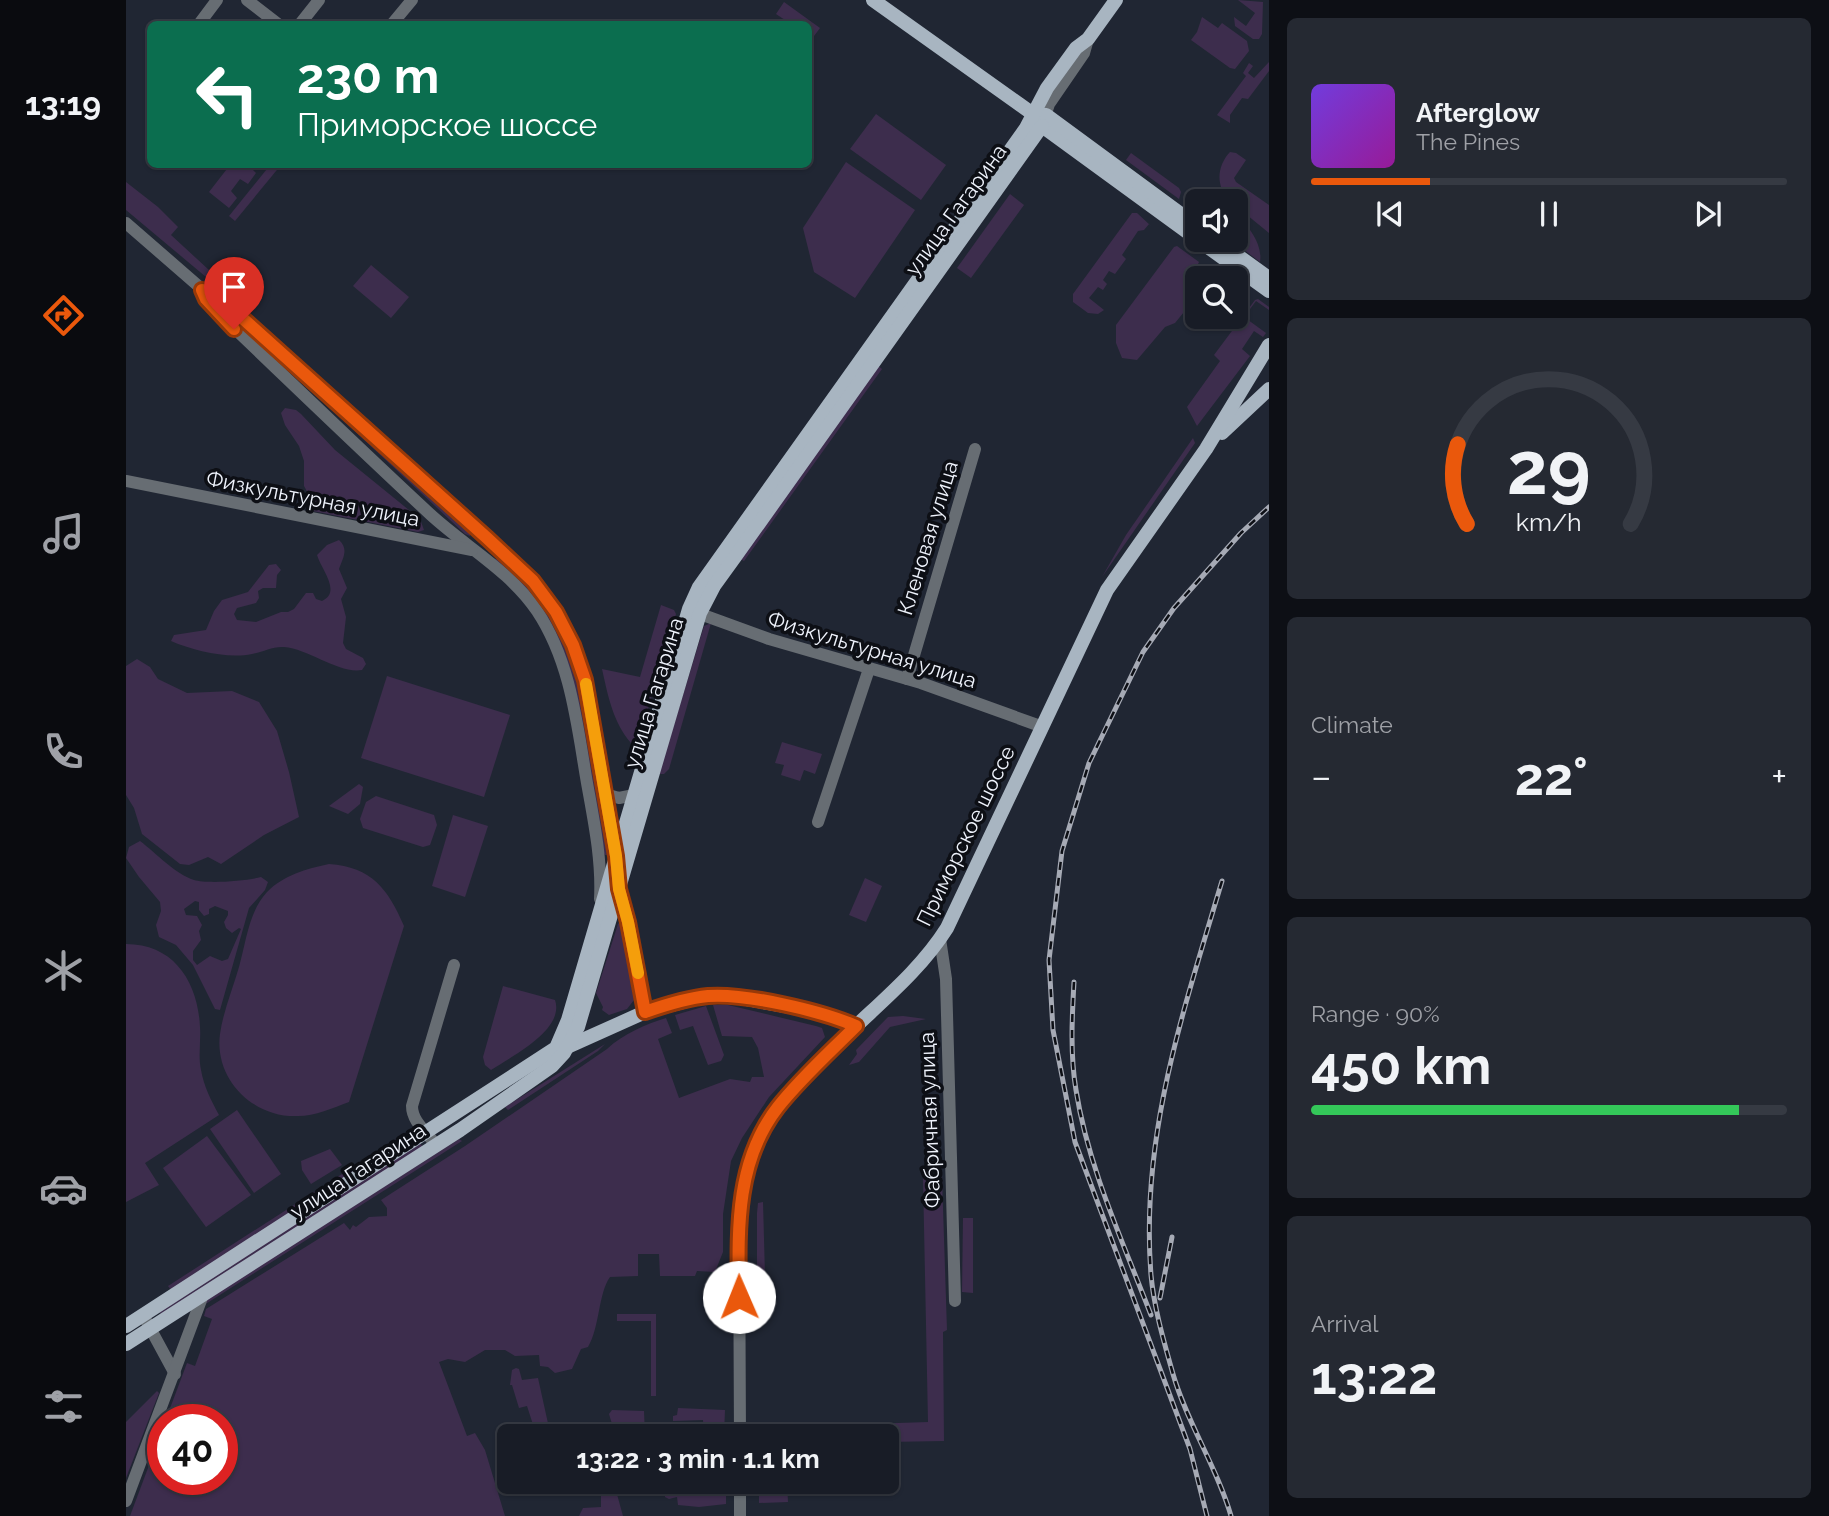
<!DOCTYPE html>
<meta charset="utf-8">
<style>
:root{--surface:#181c26;--page:#252932;--text:#f1f3f6;--muted:#9fa1a7;--line:#363a43;--accent:#ea580c}
body{margin:0;font-family:Raleway,sans-serif;background:var(--page);color:var(--text);height:100vh;display:flex;flex-direction:column;font-size:26px;white-space:nowrap}
*{box-sizing:border-box;margin:0}
p{font-size:23px;color:var(--muted)}
.icon{flex:none;width:38px;height:38px;fill:none;stroke:currentColor;stroke-width:2;stroke-linecap:round;stroke-linejoin:round}
.map{position:relative;flex:1;overflow:hidden}
.side{display:flex;flex-direction:column;gap:18px;padding:18px;background:#0d0f15;width:560px}
.side>*{flex:none}
.guide{position:absolute;left:21px;top:21px;width:665px;height:147px;border-radius:10px;box-shadow:0 2px 5px #0004,0 0 0 2px var(--line);background:#0b6e4f;color:#fff;overflow:hidden}
.fabs{position:absolute;left:1059px;top:189px;display:grid;gap:14px}
.fabs a{display:grid;place-items:center;width:63px;height:63px;border-radius:10px;background:var(--surface);box-shadow:0 2px 5px #0004,0 0 0 2px var(--line);font-size:35px}
.speed{position:absolute;left:21px;top:1404px;display:flex;gap:14px;font-size:35px;font-weight:700;text-align:center}
.speed>*{display:grid;place-content:center;width:91px;height:91px;border-radius:50%;background:var(--surface);box-shadow:0 2px 5px #0004,0 0 0 2px var(--line);line-height:1}
.speed .limit{border:10px solid #d22;background:#fff;color:#111}
.pin{position:absolute;display:grid;place-items:center;width:60px;height:60px;color:#fff;margin:-72px -30px;border-radius:50% 50% 50% 0;rotate:-45deg;box-shadow:0 0 7px #0007}
.pin .icon{rotate:45deg}
.me{position:absolute;width:77px;margin:-38px;rotate:359deg;stroke-linejoin:round;filter:drop-shadow(0 0 5px #0008)}
.turn{display:flex;align-items:center;gap:24px;height:147px;padding:0 35px;font-size:32px}
.turn .icon{width:91px;height:91px;stroke-width:2.5}
.turn b{display:block;font-size:49px;line-height:60px}
.big{font-size:52px;font-weight:700;line-height:1.1}
.side .card{flex:1;display:flex;flex-direction:column;justify-content:center;gap:10px;min-width:0;padding:0 24px;border-radius:10px;background:var(--page)}
.side .dial{align-items:center;gap:0}
.dial svg{height:182px;overflow:visible;fill:none;stroke:var(--line);stroke-width:7;stroke-linecap:round;text-anchor:middle}
.dial text{fill:var(--text);stroke:none}
.song{display:flex;align-items:center;gap:21px}
.cover{width:84px;height:84px;border-radius:10px;background:linear-gradient(135deg,hsl(260 70% 55%),hsl(300 70% 35%))}
.played{height:7px;border-radius:4px;background:linear-gradient(90deg,var(--accent) 25%,var(--line) 25%)}
.keys{display:flex;justify-content:space-around;direction:ltr}
.heat{display:flex;justify-content:space-between;align-items:center;font-size:38px;direction:ltr}
.charge{height:10px;border-radius:5px;background:linear-gradient(90deg,#34c759 90%,var(--line) 0)}
.trip{position:absolute;left:371px;top:1424px;width:402px;height:70px;border-radius:10px;background:var(--surface);box-shadow:0 2px 5px #0004,0 0 0 2px var(--line);font-weight:700;line-height:70px;text-align:center}
main{display:flex;flex:1;min-height:0}
.menu{display:flex;flex-direction:column;width:126px;justify-content:space-around;align-items:center;background:#0a0b0f;color:var(--muted)}
.menu .icon{width:49px;height:49px}
.menu .current{color:var(--accent)}
.menu b{font-size:32px;color:var(--text)}
.map>svg:first-child{display:block}
</style>
<main>
<nav class="menu">
<b>13:19</b>
<svg class="icon current" aria-label="directions" viewBox="0 0 24 24"><path d="M12 3l9 9-9 9-9-9zM9 14v-3h6M13 9l2 2-2 2"/></svg>
<svg class="icon" aria-label="music" viewBox="0 0 24 24"><path d="M9 18V5l10-2v13"/><circle cx="6" cy="18" r="3"/><circle cx="16" cy="16" r="3"/></svg>
<svg class="icon" aria-label="phone" viewBox="0 0 24 24"><path d="M5 4h4l2 5-3 2q2 4 5 5l2-3 5 2v4C11 20 4 13 5 4z"/></svg>
<svg class="icon" aria-label="climate" viewBox="0 0 24 24"><path d="M12 3v18M4 7l16 10M4 17L20 7"/></svg>
<svg class="icon" aria-label="car" viewBox="0 0 24 24"><path d="M5 17H2v-5l4-1 3-4h7l3 4 3 1v5h-3M9 17h6M6 11h13"/><circle cx="7" cy="17" r="2"/><circle cx="17" cy="17" r="2"/></svg>
<svg class="icon" aria-label="filters" viewBox="0 0 24 24"><path d="M4 7h16M4 17h16"/><circle cx="9" cy="7" r="2"/><circle cx="15" cy="17" r="2"/></svg>
</nav>
<div class="map">
<svg width="1143" height="1516" viewBox="0 0 1143 1516">
<rect width="100%" height="100%" fill="#202633"/>
<g fill="#3d2d4d" fill-rule="evenodd">
<polygon points="1112,0 1137,2 1136,34 1133,39 1127,39 1109,26 1108,17 1120,26 1129,13"/>
<polygon points="658,2 694,28 685,40 683,37 682,24 665,24 650,14"/>
<polygon points="1076,17 1092,28 1096,23 1121,41 1123,51 1109,69 1104,68 1065,40 1071,32"/>
<polygon points="1143,62 1143,71 1122,99 1116,98 1104,115 1104,123 1091,115 1120,76 1117,73 1123,63 1127,66 1122,73 1128,78"/>
<polygon points="750,114 820,165 795,200 724,149"/>
<path d="M1104 152 1110 153 1120 160 1108 178 1110 182 1143 205V233L1110 206V201H1104C1090 187 1090 167 1104 152Z"/>
<polygon points="1005,153 1053,188 1055,192 1053,199 1000,160"/>
<polygon points="720,162 789,210 729,298 688,272 677,228"/>
<polygon points="145,164 155,165 109,221 103,216"/>
<polygon points="104,165 125,165 124,167 130,173 122,184 114,179 105,191 111,198 103,208 83,192"/>
<polygon points="0,182 32,207 52,227 45,235 83,270 84,276 80,277 0,210"/>
<polygon points="884,194 898,205 845,278 831,268"/>
<polygon points="1006,213 1011,213 1025,226 1023,224 1018,230 1012,231 996,255 1000,259 989,274 983,271 977,280 981,284 977,290 972,287 963,298 978,310 972,314 962,313 947,302 947,294"/>
<path d="M1110 214C1122 225 1137 244 1134 262L1105 240H1110Z"/>
<polygon points="1051,246 1073,262 1063,284 1071,296 1049,323 1039,327 1011,360 996,358 990,343 990,325 1048,247"/>
<polygon points="245,265 283,297 265,318 227,286"/>
<polygon points="1132,299 1143,307 1143,310 1130,301 1118,317 1140,333 1137,337 1128,331 1116,349 1124,356 1071,426 1061,407 1094,361 1088,355 1129,300"/>
<polygon points="114,324 345,531 344,536 339,534"/>
<polygon points="751,365 756,369 618,561 614,559"/>
<polygon points="159,408 170,410 175,414 209,450 294,519 298,530 292,532 187,511 184,497 178,486 178,461 173,446 159,425 155,413"/>
<polygon points="1067,438 1069,443 976,577 1000,535"/>
<path d="M213 540C223 549 217 558 213 569L221 588 215 599 220 617 217 643 220 649 237 658 240 664 236 670C213 674 183 649 158 647 147 646 137 652 126 654 102 659 68 651 45 641L48 635 80 630 88 611 96 600 122 592 143 565 150 564 155 570 151 575 150 588H137L132 591 133 598 130 603 111 608 108 614 111 620 130 622 155 612H162L168 609 180 593H187L190 599 196 601C216 592 195 569 191 555L201 545Z"/>
<path d="M372 557C412 584 436 630 452 673L483 855H479L477 852 440 659 368 560Z"/>
<path d="M535 605 548 610 550 614 512 743H505C487 722 482 696 476 669L514 677Z"/>
<polygon points="585,623 543,769 538,774 533,774 578,626"/>
<polygon points="11,659 24,667 32,679 61,693 106,691 133,702 151,731 163,772 173,817 138,835 95,864 82,857 63,865 54,864 16,834 8,808 0,795 0,666"/>
<polygon points="261,676 384,715 358,797 235,758"/>
<polygon points="656,742 696,754 689,774 678,770 674,781 655,775 658,765 649,763"/>
<polygon points="233,784 237,787 234,804 222,814 203,806"/>
<polygon points="250,796 308,815 311,825 304,845 297,847 237,828 234,819 240,802"/>
<polygon points="327,815 362,826 339,897 306,886"/>
<path d="M14 841C30 853 49 874 68 880 81 884 122 881 135 877L142 882 139 890 123 908 94 1010 89 1009 67 965 50 945 33 937 30 925 35 911 34 902 13 877 0 858 3 847ZM69 901 73 902V910L78 916 83 914V909L89 906 102 911V915L98 922 100 928 106 933 113 928 115 929 102 959 96 961 84 956 71 965 67 960V951L75 940 73 931 76 925 71 916 60 915 58 909Z"/>
<path d="M203 864C246 867 262 889 278 926L223 1102C207 1108 189 1116 172 1116 127 1118 88 1079 94 1034 97 1012 107 988 113 967 120 942 123 911 141 892 158 875 180 869 203 864Z"/>
<polygon points="739,878 756,886 740,922 723,915"/>
<polygon points="494,922 508,1000 501,1009 483,1015 476,1010 477,1007 470,993 492,924"/>
<path d="M0 944C48 944 72 982 74 1027 75 1042 72 1056 75 1070 78 1087 85 1100 93 1115L19 1163 33 1185 0 1202Z"/>
<path d="M377 986 429 1000C439 1030 386 1056 365 1070L359 1065 357 1057Z"/>
<path d="M587 1005H602L690 1026 696 1028 699 1037 643 1097 616 1138 605 1161 597 1214V1252L589 1272 571 1271 569 1276H534L533 1254H512V1276L484 1277C472 1294 474 1327 462 1347L455 1349 446 1369 429 1373 422 1367 414 1366 413 1355 389 1356 379 1350H359L339 1362 322 1359 313 1362 341 1436 349 1433 359 1450 379 1516H4L37 1428V1479H96V1419H40L61 1363 69 1366 86 1319 78 1316 80 1309 218 1223 224 1230 227 1225 230 1227 243 1217 261 1216V1208L255 1200 339 1146 481 1049C497 1034 520 1024 540 1018L546 1033 532 1039 553 1098 604 1079 624 1082 626 1077H638L632 1048 626 1037 596 1036Z"/>
<polygon points="580,1006 598,1055 595,1061 582,1065 567,1026 554,1030 549,1015"/>
<polygon points="777,1016 800,1019 764,1027 733,1062 723,1065 731,1054 730,1050 762,1017"/>
<polygon points="479,1044 472,1051 382,1110 379,1107"/>
<polygon points="111,1110 155,1174 128,1193 84,1129"/>
<polygon points="81,1136 125,1195 80,1227 37,1168"/>
<polygon points="275,1136 281,1139 45,1290 42,1286"/>
<polygon points="333,1139 336,1141 78,1305 81,1299"/>
<polygon points="292,1141 297,1147 36,1316 32,1310"/>
<polygon points="204,1149 216,1165 185,1184 176,1170 175,1161"/>
<polygon points="816,1177 821,1330 817,1332 818,1441 761,1442 761,1437 743,1437 742,1424 802,1422 797,1178"/>
<polygon points="637,1202 639,1276 631,1276 631,1213 632,1203"/>
<polygon points="837,1218 847,1218 847,1293 836,1292"/>
<polygon points="491,1314 530,1314 530,1396 525,1396 525,1321 491,1321"/>
<polygon points="390,1368 393,1369 396,1380 412,1378 425,1437 411,1437 401,1406 393,1408 386,1385 384,1385 386,1370"/>
<polygon points="31,1391 33,1393 0,1478 0,1422"/>
<polygon points="552,1408 599,1410 598,1435 578,1436 577,1420 547,1421 547,1416 551,1415"/>
<polygon points="486,1410 518,1411 519,1437 490,1437 483,1414"/>
<polygon points="537,1482 550,1482 551,1494 579,1492 579,1483 600,1482 600,1504 573,1507 552,1505 551,1497 543,1499 539,1497"/>
<polygon points="644,1482 661,1482 662,1502 633,1503 633,1491"/>
<polygon points="489,1487 497,1516 453,1516 457,1508 475,1507 475,1492"/>
</g>
<g fill="none" stroke-linecap="round" stroke-linejoin="round">
<g stroke="#676d73" stroke-width="12">
<polyline points="121,0 152,24"/>
<polyline points="73,24 91,0"/>
<polyline points="174,24 193,0"/>
<polyline points="266,24 286,0"/>
<polyline points="916,125 923,104 958,53 962,39"/>
<polyline points="0,223 77,290 90,295 114,316 361,538 407,581 430,612 447,645 459,680 490,857"/>
<path d="M77 290 80 299 109 329C174 391 239 454 305 515 340 547 385 572 411 611 445 662 451 725 461 783 468 822 476 860 474 899"/>
<polyline points="0,481 346,550"/>
<polyline points="566,611 643,639 795,683 917,727"/>
<polyline points="781,679 849,449"/>
<polyline points="479,794 493,798 508,795"/>
<polyline points="692,822 743,669"/>
<polyline points="493,886 502,921 519,1012"/>
<polyline points="814,939 820,979 829,1301"/>
<path d="M310 1145C301 1132 286 1122 286 1106L328 965"/>
<polyline points="17,1315 49,1374"/>
<path d="M614 1437 613 1222C620 1127 667 1089 730 1026"/>
<polyline points="614,1482 614,1516"/>
<polyline points="0,1501 77,1295"/>
</g>
<g stroke="#a8b5c1" stroke-width="14">
<polyline points="747,0 893,104 907,114 916,126 1071,239"/>
<polyline points="907,114 920,115 1071,226"/>
<polyline points="1072,240 1143,291"/>
<polyline points="1090,240 1143,278"/>
<polyline points="1096,433 1143,389"/>
<path d="M441 1047 519 1012 580 996H604L697 1013 730 1026C763 995 797 966 821 928L981 590 1080 449 1143 345"/>
<polyline points="0,1326 430,1048 442,1020 563,609 573,587 900,128 921,88 950,48 962,39 990,0"/>
<polyline points="0,1344 334,1130 426,1066 438,1053 452,1027 574,613 588,586 609,557 916,126"/>
</g>
<defs>
<g id="rail">
<path d="M1096 881C1057 1012 1014 1137 1025 1275 1028 1308 1038 1342 1047 1374 1061 1423 1091 1467 1105 1516"/>
<path d="M948 982C946 1017 944 1054 950 1090 962 1167 997 1242 1025 1315"/>
<polyline points="1034,1298 1046,1237"/>
<polyline points="1081,1516 1064,1449 949,1142 927,1030 923,960 936,851 963,763 1017,652 1048,608 1115,533 1143,507"/>
</g>
</defs>
<use href="#rail" stroke="#a6aab5" stroke-width="5"/>
<use href="#rail" stroke="#0d0f15" stroke-width="2.5" stroke-dasharray="8" stroke-linecap="butt"/>
</g>
<g fill="none" stroke-linecap="round" stroke-linejoin="round">
<defs>
<path id="route" d="M108 329 80 299 76 290 90 295 114 316 361 538 407 581 430 612 447 645 459 680 490 856 493 889 502 922 519 1012C539 1005 561 998 582 996 619 993 696 1011 730 1026 704 1052 675 1078 652 1107 609 1162 612 1231 613 1297"/>
</defs>
<use href="#route" stroke="#983908" stroke-width="18"/>
<use href="#route" stroke="#ea580c" stroke-width="12"/>
<polyline stroke="#f59e0b" stroke-width="12" points="460,684 490,856 493,889 502,922 512,973"/>
</g>
<g text-anchor="middle" stroke-width="7" stroke-linejoin="round" paint-order="stroke">
<g font-size="21" fill="#eff3fc" stroke="#0d0f15">
<text transform="translate(830 210) rotate(-54)" y="7">улица Гагарина</text>
<text transform="translate(187 499) rotate(11)" y="7">Физкультурная улица</text>
<text transform="translate(802 538) rotate(-73)" y="7">Кленовая улица</text>
<text transform="translate(746 650) rotate(17)" y="7">Физкультурная улица</text>
<text transform="translate(528 693) rotate(-73)" y="7">улица Гагарина</text>
<text transform="translate(840 836) rotate(-64)" y="7">Приморское шоссе</text>
<text transform="translate(804 1120) rotate(-92)" y="7">Фабричная улица</text>
<text transform="translate(232 1171) rotate(-33)" y="7">улица Гагарина</text>
</g>
</g>
</svg>
<div class="fabs">
<a><svg class="icon" aria-label="sound" viewBox="0 0 24 24"><path d="M4 9h4l5-4v14l-5-4H4zM17 9q2 3 0 6"/></svg></a>
<a><svg class="icon" aria-label="search" viewBox="0 0 24 24"><circle cx="10" cy="10" r="6"/><path d="M15 15l6 6"/></svg></a>
</div>
<div class="speed"><div class="limit">40</div></div>
<div class="pin" style="left:108px;top:329px;background:#d93025"><svg class="icon" aria-label="arrive" viewBox="0 0 24 24"><path d="M6 21V4h12l-3 4 3 4H6"/></svg></div>
<svg class="me" style="left:613px;top:1297px" viewBox="-20 -20 40 40"><circle r="19" fill="#fff"/><path d="M0-13L10 11 0 6-10 11z" fill="#ea580c"/></svg>
<div class="trip">13:22 · 3 min · 1.1 km</div>
<div class="guide">
<div class="turn"><svg class="icon" aria-label="left" viewBox="0 0 24 24"><path d="M17 20v-9H6M10 6l-5 5 5 5"/></svg><div><b>230 m</b>Приморское шоссе</div></div>
</div>
</div>
<section class="side">
<div class="card">
<div class="song"><i class="cover"></i><div><b>Afterglow</b><p>The Pines</p></div></div>
<div class="played"></div>
<div class="keys"><svg class="icon" aria-label="previous" viewBox="0 0 24 24"><path d="M18 5L8 12l10 7zM5 5v14"/></svg><svg class="icon" aria-label="pause" viewBox="0 0 24 24"><path d="M8 5v14M16 5v14"/></svg><svg class="icon" aria-label="next" viewBox="0 0 24 24"><path d="M6 5l10 7-10 7zM19 5v14"/></svg></div>
</div>
<div class="card dial"><svg viewBox="0 0 100 80">
<path d="M14 69A42 42 0 1 1 86 69"/>
<path d="M14 69A42 42 0 0 1 10 34" stroke="#ea580c"/>
<text x="50" y="56" font-size="32" font-weight="700">29</text>
<text x="50" y="72" font-size="11">km/h</text>
</svg></div>
<div class="card"><p>Climate</p>
<div class="heat"><a>−</a><b class="big">22°</b><a>+</a></div>
</div>
<div class="card"><p>Range · 90%</p><b class="big">450 km</b><div class="charge"></div></div>
<div class="card"><p>Arrival</p><b class="big">13:22</b></div>
</section>
</main>
